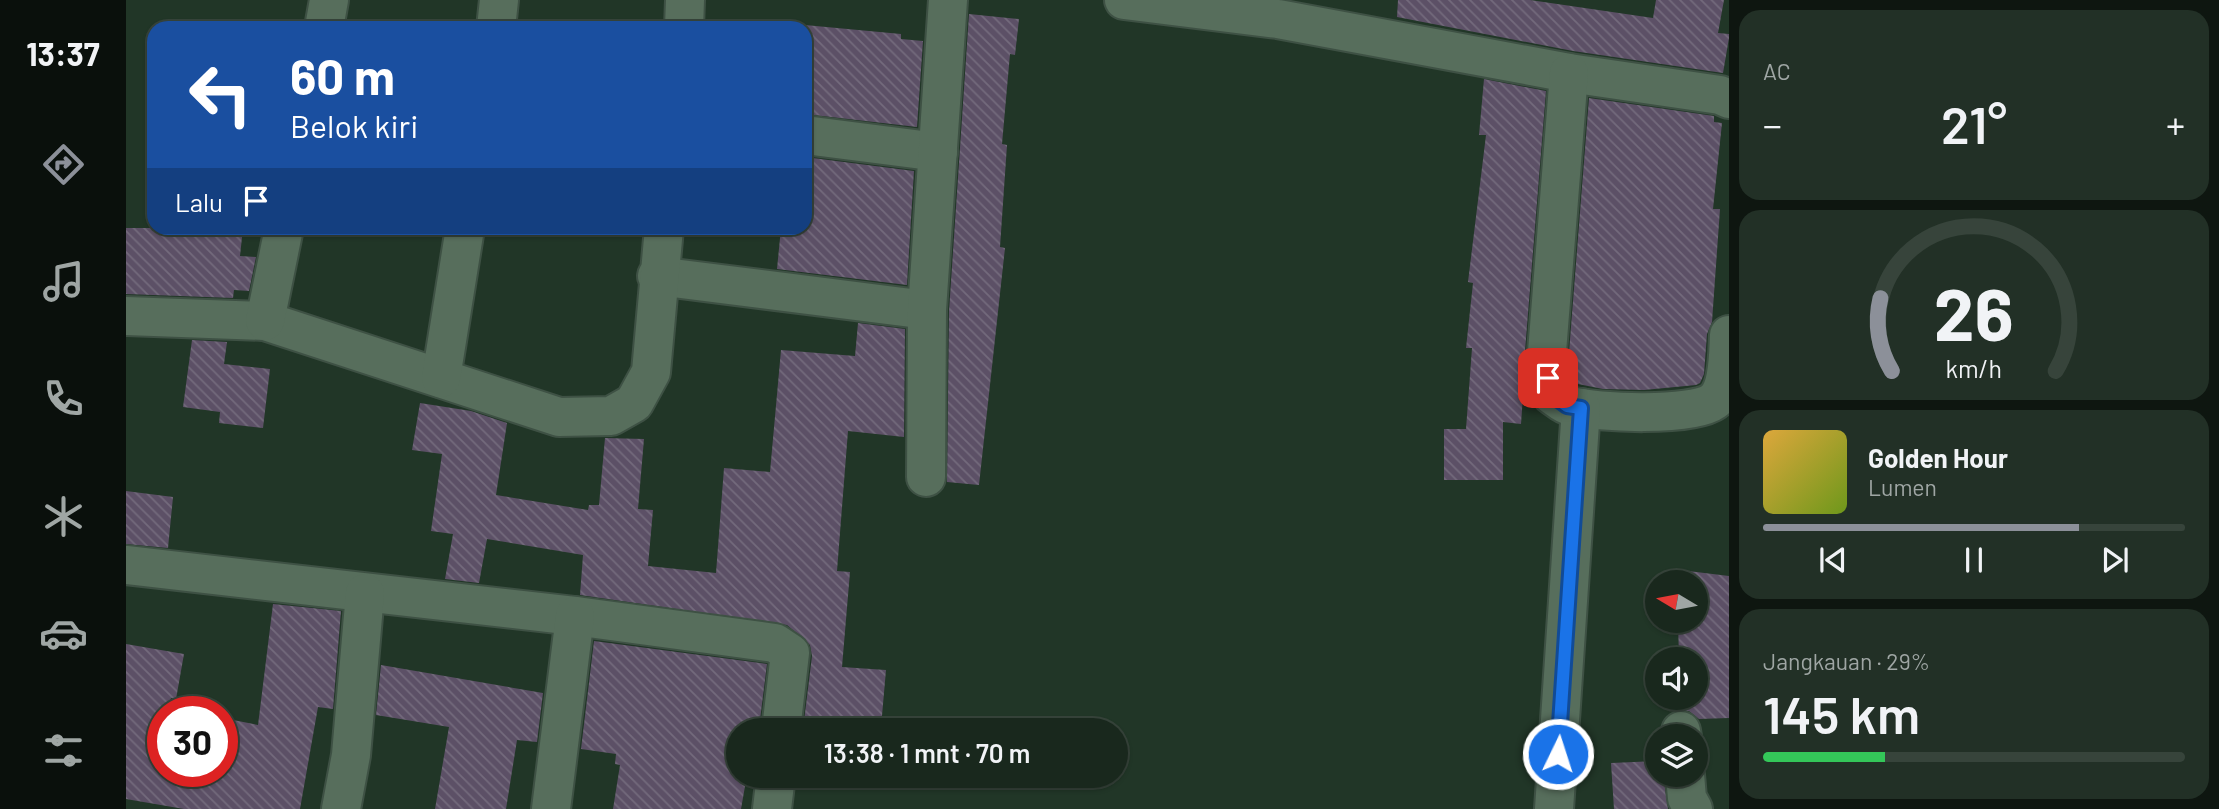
<!DOCTYPE html>
<html lang="id">
<meta charset="utf-8">
<style>
:root{--surface:#19281d;--page:#223026;--text:#f1f3f6;--muted:#9fa6a4;--line:#37443b;--accent:#8c9099}
body{margin:0;font-family:Barlow,sans-serif;background:var(--page);color:var(--text);height:100vh;display:flex;flex-direction:column;font-size:26px;white-space:nowrap}
*{box-sizing:border-box;margin:0}
p{font-size:23px;color:var(--muted)}
.icon{flex:none;width:38px;height:38px;fill:none;stroke:currentColor;stroke-width:2;stroke-linecap:round;stroke-linejoin:round}
.map{position:relative;flex:1;overflow:hidden}
.panel{display:flex;flex-direction:column;gap:10px;padding:10px;background:#0e1610;width:490px}
.panel>*{flex:none}
.hud{position:absolute;left:21px;top:21px;width:665px;height:214px;border-radius:21px;box-shadow:0 2px 5px #0004,0 0 0 2px var(--line);background:#1a4fa0;color:#fff;overflow:hidden}
.needle{width:46px;rotate:280deg}
.buttons{position:absolute;left:1519px;top:570px;display:grid;gap:14px}
.buttons a{display:grid;place-items:center;width:63px;height:63px;border-radius:50%;background:var(--surface);box-shadow:0 2px 5px #0004,0 0 0 2px var(--line);font-size:35px}
.speed{position:absolute;left:21px;top:696px;display:flex;gap:14px;font-size:35px;font-weight:700;text-align:center}
.speed>*{display:grid;place-content:center;width:91px;height:91px;border-radius:50%;background:var(--surface);box-shadow:0 2px 5px #0004,0 0 0 2px var(--line);line-height:1}
.speed .limit{border:10px solid #d22;background:#fff;color:#111}
.pin{position:absolute;display:grid;place-items:center;width:60px;height:60px;color:#fff;margin:-30px;border-radius:14px;box-shadow:0 4px 10px #0006}
.me{position:absolute;width:77px;margin:-38px;rotate:4deg;stroke-linejoin:round;filter:drop-shadow(0 0 5px #0008)}
.turn{display:flex;align-items:center;gap:24px;height:147px;padding:0 28px;font-size:32px}
.turn .icon{width:91px;height:91px;stroke-width:2.5}
.turn b{display:block;font-size:49px;line-height:60px}
.then{display:flex;align-items:center;height:66px;padding:0 28px;background:#0003;gap:14px;font-size:26px}
.big{font-size:52px;font-weight:600;line-height:1.1}
.panel .widget{flex:1;display:flex;flex-direction:column;justify-content:center;gap:10px;min-width:0;padding:0 24px;border-radius:21px;background:var(--page)}
.panel .dial{align-items:center;gap:0}
.dial svg{height:182px;overflow:visible;fill:none;stroke:var(--line);stroke-width:7;stroke-linecap:round;text-anchor:middle}
.dial text{fill:var(--text);stroke:none}
.song{display:flex;align-items:center;gap:21px}
.cover{width:84px;height:84px;border-radius:10px;background:linear-gradient(135deg,hsl(40 70% 55%),hsl(80 70% 35%))}
.played{height:7px;border-radius:4px;background:linear-gradient(90deg,var(--accent) 75%,var(--line) 75%)}
.keys{display:flex;justify-content:space-around;direction:ltr}
.heat{display:flex;justify-content:space-between;align-items:center;font-size:38px;direction:ltr}
.charge{height:10px;border-radius:5px;background:linear-gradient(90deg,#34c759 29%,var(--line) 0)}
.trip{position:absolute;left:600px;top:718px;width:402px;height:70px;border-radius:35px;background:var(--surface);box-shadow:0 2px 5px #0004,0 0 0 2px var(--line);font-weight:600;line-height:70px;text-align:center}
main{display:flex;flex:1;min-height:0}
.tabs{display:flex;flex-direction:column;width:126px;justify-content:space-around;align-items:center;background:#0a100c;color:var(--muted)}
.tabs .icon{width:49px;height:49px}
.tabs .selected{color:var(--accent)}
.tabs b{font-size:32px;color:var(--text)}
.map>svg:first-child{display:block}
</style>
<main>
<nav class="tabs">
<b>13:37</b>
<svg class="icon selected" aria-label="directions" viewBox="0 0 24 24"><path d="M12 3l9 9-9 9-9-9zM9 14v-3h6M13 9l2 2-2 2"/></svg>
<svg class="icon" aria-label="music" viewBox="0 0 24 24"><path d="M9 18V5l10-2v13"/><circle cx="6" cy="18" r="3"/><circle cx="16" cy="16" r="3"/></svg>
<svg class="icon" aria-label="phone" viewBox="0 0 24 24"><path d="M5 4h4l2 5-3 2q2 4 5 5l2-3 5 2v4C11 20 4 13 5 4z"/></svg>
<svg class="icon" aria-label="climate" viewBox="0 0 24 24"><path d="M12 3v18M4 7l16 10M4 17L20 7"/></svg>
<svg class="icon" aria-label="car" viewBox="0 0 24 24"><path d="M5 17H2v-5l4-1 3-4h7l3 4 3 1v5h-3M9 17h6M6 11h13"/><circle cx="7" cy="17" r="2"/><circle cx="17" cy="17" r="2"/></svg>
<svg class="icon" aria-label="filters" viewBox="0 0 24 24"><path d="M4 7h16M4 17h16"/><circle cx="9" cy="7" r="2"/><circle cx="15" cy="17" r="2"/></svg>
</nav>
<div class="map">
<svg width="1603" height="809" viewBox="0 0 1603 809">
<defs>
<pattern id="building-back-hatch" width="6" height="6" patternUnits="userSpaceOnUse" patternTransform="scale(1.75)"><rect width="6" height="6" fill="#5c5066"/><path d="M-1 5l2 2M0 0l6 6M5-1l2 2" fill="none" stroke="#736a7c"/></pattern>
</defs>
<rect width="100%" height="100%" fill="#213627"/>
<g fill="url(#building-back-hatch)">
<polygon points="1272,0 1404,0 1527,18 1530,0 1598,0 1592,33 1603,34 1603,38 1597,73 1447,51 1271,17"/>
<polygon points="843,14 893,19 889,55 884,54 876,144 881,145 874,247 879,248 853,485 821,482 823,311"/>
<polygon points="679,25 775,34 775,39 797,41 791,127 679,114"/>
<polygon points="1358,79 1420,91 1399,351 1404,397 1397,396 1395,424 1377,422 1377,480 1318,480 1318,429 1340,429 1346,348 1340,348 1347,283 1342,282 1360,135 1353,135"/>
<polygon points="1463,98 1588,116 1588,122 1596,123 1587,209 1594,209 1586,322 1581,334 1578,374 1574,383 1570,385 1518,390 1477,389 1447,383 1443,352"/>
<polygon points="679,157 788,171 781,285 651,269 655,228 679,228"/>
<polygon points="0,228 117,228 114,256 130,257 123,291 108,290 107,298 0,294"/>
<polygon points="732,323 779,329 778,437 722,431 711,571 724,572 716,667 760,670 755,727 678,721 686,656 684,645 661,625 454,595 457,555 361,539 353,583 319,579 327,534 305,531 316,454 286,450 294,403 345,411 381,423 370,495 462,510 463,505 473,505 479,438 518,439 512,509 527,510 522,566 590,573 598,468 644,472 655,350 729,356"/>
<polygon points="66,340 101,342 98,364 144,369 137,428 93,423 94,412 57,407"/>
<polygon points="0,491 47,497 42,548 0,544"/>
<polygon points="1554,570 1603,576 1603,718 1573,719 1563,711 1554,710 1554,698 1570,698 1570,660 1553,660 1552,621 1570,621 1570,583 1553,583"/>
<polygon points="147,604 215,611 207,709 192,707 174,809 58,809 0,799 0,644 58,654 50,699 45,698 42,712 37,712 33,761 37,762 37,772 96,772 102,719 132,725"/>
<polygon points="468,641 641,664 634,720 631,719 629,730 612,730 612,775 621,775 615,809 487,809 494,765 489,764 490,754 455,749"/>
<polygon points="255,665 417,693 411,742 391,740 380,809 309,809 323,727 250,715"/>
<polygon points="1531,761 1531,775 1537,775 1542,809 1488,809 1485,763"/>
</g>
<g fill="none" stroke-linecap="round" stroke-linejoin="round">
<defs>
<g id="minor">
<polyline points="998,0 1152,19 1443,73 1594,95 1603,99"/>
<polyline points="198,28 203,0"/>
<polyline points="370,28 373,0"/>
<polyline points="558,28 559,0"/>
<path d="M1443 73 1421 352 1426 395C1432 399 1438 405 1444 406 1471 413 1566 417 1588 401 1603 388 1602 353 1603 335"/>
<polyline points="679,135 812,152"/>
<polyline points="531,276 801,310"/>
<polyline points="0,316 139,321 433,417 485,416 508,403 525,372 538,228"/>
<polyline points="139,321 158,228"/>
<polyline points="315,378 339,228"/>
<polyline points="800,477 801,310 822,0"/>
<polyline points="0,565 449,616 649,643 664,653 655,730"/>
<polyline points="1555,731 1556,737"/>
<polyline points="1559,775 1561,798 1567,809"/>
<polyline points="215,809 225,755 239,593"/>
<polyline points="425,809 449,616"/>
<polyline points="646,809 650,775"/>
<polyline points="1428,809 1455,408"/>
</g>
</defs>
<use href="#minor" stroke="#3e5144" stroke-width="42"/>
<use href="#minor" stroke="#576e5c" stroke-width="38"/>
</g>
<g fill="none" stroke-linecap="round" stroke-linejoin="round">
<defs>
<polyline id="route" points="1422,378 1426,395 1441,406 1455,408 1432,754"/>
</defs>
<use href="#route" stroke="#114b97" stroke-width="18"/>
<use href="#route" stroke="#1a73e8" stroke-width="12"/>
</g>
</svg>
<div class="buttons">
<a><svg class="needle" viewBox="-14 -14 28 28"><path d="M0-13l5 13h-10z" fill="#e53935"/><path d="M0 13l5-13h-10z" fill="#9fa6a4"/></svg></a>
<a><svg class="icon" aria-label="sound" viewBox="0 0 24 24"><path d="M4 9h4l5-4v14l-5-4H4zM17 9q2 3 0 6"/></svg></a>
<a><svg class="icon" aria-label="layers" viewBox="0 0 24 24"><path d="M12 4l9 5-9 5-9-5zM3 14l9 5 9-5"/></svg></a>
</div>
<div class="speed"><div class="limit">30</div></div>
<div class="pin" style="left:1422px;top:378px;background:#d93025"><svg class="icon" aria-label="arrive" viewBox="0 0 24 24"><path d="M6 21V4h12l-3 4 3 4H6"/></svg></div>
<svg class="me" style="left:1432px;top:754px" viewBox="-20 -20 40 40"><circle r="17" fill="#1a73e8" stroke="#fff" stroke-width="3"/><path d="M0-11L8 9 0 5-8 9z" fill="#fff"/></svg>
<div class="trip">13:38 · 1 mnt · 70 m</div>
<div class="hud">
<div class="turn"><svg class="icon" aria-label="left" viewBox="0 0 24 24"><path d="M17 20v-9H6M10 6l-5 5 5 5"/></svg><div><b>60 m</b>Belok kiri</div></div>
<div class="then">Lalu<svg class="icon" aria-label="arrive" viewBox="0 0 24 24"><path d="M6 21V4h12l-3 4 3 4H6"/></svg></div>
</div>
</div>
<section class="panel">
<div class="widget"><p>AC</p>
<div class="heat"><a>−</a><b class="big">21°</b><a>+</a></div>
</div>
<div class="widget dial"><svg viewBox="0 0 100 80">
<path d="M14 69A42 42 0 1 1 86 69"/>
<path d="M14 69A42 42 0 0 1 9 37" stroke="#8c9099"/>
<text x="50" y="56" font-size="32" font-weight="700">26</text>
<text x="50" y="72" font-size="11">km/h</text>
</svg></div>
<div class="widget">
<div class="song"><i class="cover"></i><div><b>Golden Hour</b><p>Lumen</p></div></div>
<div class="played"></div>
<div class="keys"><svg class="icon" aria-label="previous" viewBox="0 0 24 24"><path d="M18 5L8 12l10 7zM5 5v14"/></svg><svg class="icon" aria-label="pause" viewBox="0 0 24 24"><path d="M8 5v14M16 5v14"/></svg><svg class="icon" aria-label="next" viewBox="0 0 24 24"><path d="M6 5l10 7-10 7zM19 5v14"/></svg></div>
</div>
<div class="widget"><p>Jangkauan · 29%</p><b class="big">145 km</b><div class="charge"></div></div>
</section>
</main>
